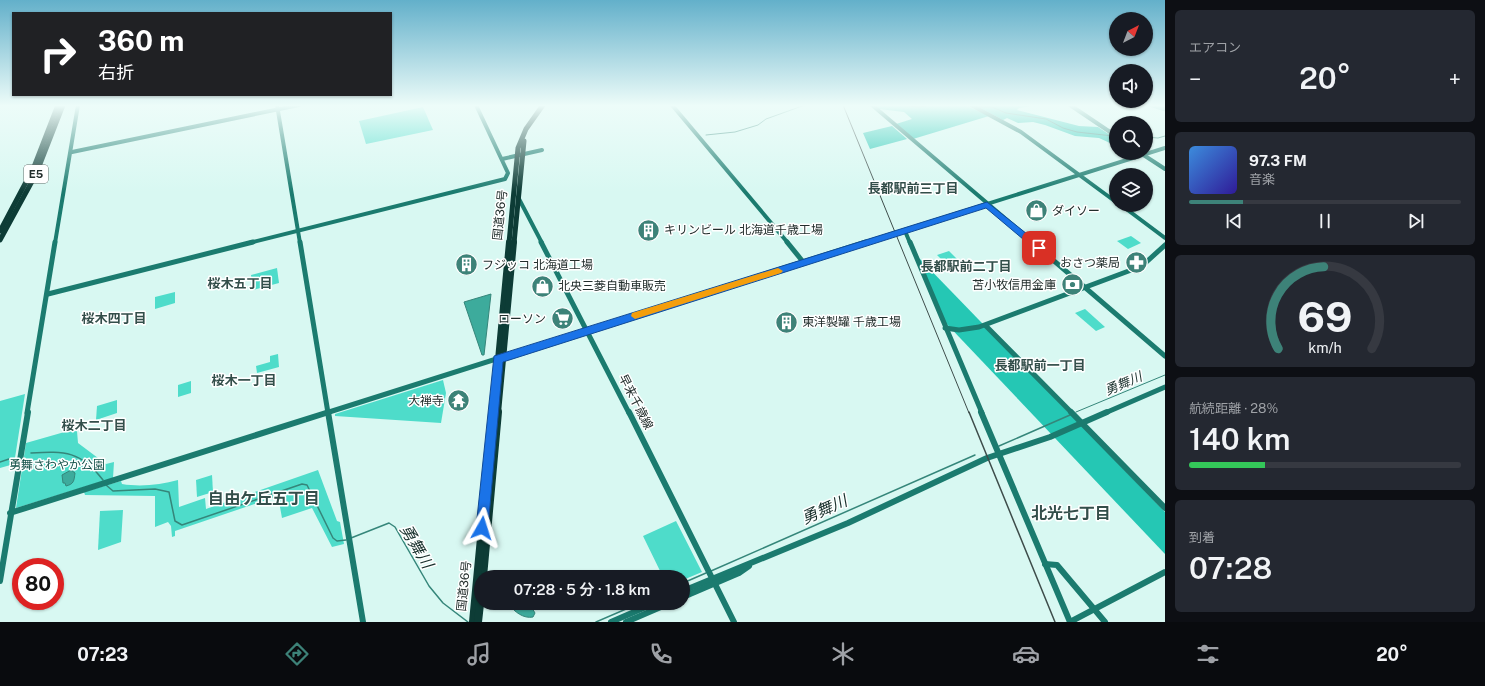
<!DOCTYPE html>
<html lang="ja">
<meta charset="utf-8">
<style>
:root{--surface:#171b24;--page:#242831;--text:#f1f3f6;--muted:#9ea1a6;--line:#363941;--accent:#3d8278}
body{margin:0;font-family:"Public Sans","Noto Sans JP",sans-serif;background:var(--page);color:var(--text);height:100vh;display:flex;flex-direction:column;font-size:15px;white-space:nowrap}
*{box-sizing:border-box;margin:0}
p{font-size:13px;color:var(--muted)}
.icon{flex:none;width:22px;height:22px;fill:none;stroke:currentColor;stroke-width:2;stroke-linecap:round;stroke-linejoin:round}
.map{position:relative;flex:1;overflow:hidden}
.panel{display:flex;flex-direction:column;gap:10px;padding:10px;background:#0d0f14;width:320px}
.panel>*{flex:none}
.banner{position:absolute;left:12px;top:12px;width:380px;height:84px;border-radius:0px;box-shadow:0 1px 3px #0004;background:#202124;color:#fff;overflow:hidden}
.needle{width:26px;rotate:42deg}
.buttons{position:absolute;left:1109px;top:12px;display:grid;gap:8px}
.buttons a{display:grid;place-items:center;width:44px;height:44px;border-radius:50%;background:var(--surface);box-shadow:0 1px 3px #0004;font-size:20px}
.speed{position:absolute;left:12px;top:558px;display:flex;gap:8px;font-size:20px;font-weight:700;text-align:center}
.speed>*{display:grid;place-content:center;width:52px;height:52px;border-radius:50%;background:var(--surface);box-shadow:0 1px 3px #0004;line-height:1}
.speed .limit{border:6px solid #d22;background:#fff;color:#111}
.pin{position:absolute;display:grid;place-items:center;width:34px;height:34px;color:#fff;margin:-17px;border-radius:8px;box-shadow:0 2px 6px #0006}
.me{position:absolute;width:44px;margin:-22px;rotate:6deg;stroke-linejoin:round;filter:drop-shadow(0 0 3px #0008)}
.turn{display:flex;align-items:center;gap:14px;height:84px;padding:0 20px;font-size:18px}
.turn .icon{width:52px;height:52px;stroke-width:2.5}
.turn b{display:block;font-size:28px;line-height:34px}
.big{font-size:30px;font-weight:600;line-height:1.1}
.panel .widget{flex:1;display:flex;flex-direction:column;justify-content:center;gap:6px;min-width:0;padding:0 14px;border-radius:6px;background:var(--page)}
.panel .dial{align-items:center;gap:0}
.dial svg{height:104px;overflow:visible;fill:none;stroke:var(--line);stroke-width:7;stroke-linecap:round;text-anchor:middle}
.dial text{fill:var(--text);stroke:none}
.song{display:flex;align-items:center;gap:12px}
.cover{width:48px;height:48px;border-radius:6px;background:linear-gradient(135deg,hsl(210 70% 55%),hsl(250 70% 35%))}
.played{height:4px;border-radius:2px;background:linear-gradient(90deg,var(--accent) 20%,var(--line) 20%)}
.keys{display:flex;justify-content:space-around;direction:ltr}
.heat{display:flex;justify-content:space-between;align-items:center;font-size:22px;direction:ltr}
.charge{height:6px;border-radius:3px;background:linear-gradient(90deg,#34c759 28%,var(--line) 0)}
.trip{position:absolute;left:474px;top:570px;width:216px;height:40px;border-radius:20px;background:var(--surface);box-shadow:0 1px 3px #0004;font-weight:600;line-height:40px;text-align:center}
.tab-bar{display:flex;height:64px;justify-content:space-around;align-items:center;background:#090b0e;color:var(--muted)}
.tab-bar .icon{width:28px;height:28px}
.tab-bar .active{color:var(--accent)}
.tab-bar b{font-size:18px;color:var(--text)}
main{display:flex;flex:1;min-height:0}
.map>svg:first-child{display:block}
</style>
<main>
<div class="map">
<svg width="1165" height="622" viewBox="0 0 1165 622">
<rect width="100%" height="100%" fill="#d8f8f2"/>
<g fill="#4edcca">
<polygon points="423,107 433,130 366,144 359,121"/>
<polygon points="1131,236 1141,243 1128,249 1117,241"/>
<polygon points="949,251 958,260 946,264 937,255"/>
<polygon points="277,268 279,283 253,290 251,275"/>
<polygon points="175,292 175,303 155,309 155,297"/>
<polygon points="1085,309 1105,327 1096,331 1075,313"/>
<polygon points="278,354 279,367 257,373 256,366 270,362 270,356"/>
<polygon points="443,380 446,393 441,423 335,416 335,414"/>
<polygon points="191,381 191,393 178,397 178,385"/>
<polygon points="25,394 14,464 0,468 0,401"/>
<polygon points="117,400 117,413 96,420 97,406"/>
<polygon points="75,429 77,431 78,443 106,464 114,462 113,478 16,508 26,443"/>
<path d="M318 470 337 521 340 522 344 544 332 547 312 508 282 518 278 496 175 531V536L172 537 171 526 168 522 155 527V496L85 495 84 492 121 481 122 484C140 487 160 485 178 480L179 507 205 498 206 509Z"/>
<polygon points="212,475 213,492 197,497 196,480"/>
<polygon points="123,510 121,542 98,550 100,511"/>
<polygon points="676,521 702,572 683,580 683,577 663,577 643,536"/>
</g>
<g fill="#25c7b4">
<polygon points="875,105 965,105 989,116 913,139 896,124 912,119 904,112 879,109"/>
<polygon points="975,105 1037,105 1019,108 1017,110 1079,126 1098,127 1116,139 1116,144 1110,143 1099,138 1075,136 1045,125 1033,122 1018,123 1007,118 1003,120"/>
<polygon points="892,126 907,139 870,149 863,133"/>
<polygon points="919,258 1165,512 1165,554 942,319"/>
</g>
<g fill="#3dab9c" stroke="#35867a">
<polygon points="491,294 484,355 482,355 464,302"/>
<path d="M71 470 75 473C74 481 74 484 66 486L65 483H63L62 475Z"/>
<path d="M512 603H529L535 613 533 617C524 619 514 612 509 604Z"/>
</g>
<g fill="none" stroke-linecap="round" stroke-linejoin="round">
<g stroke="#35867a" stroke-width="1">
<polyline points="897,105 919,107 932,105"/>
<polyline points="962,105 971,106"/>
<polyline points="979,107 992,107 1006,113 1046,119 1063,128 1077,132 1113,136"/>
<polyline points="706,135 735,132 758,125 766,119 805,105"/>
<polyline points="1146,137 1158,138 1165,136"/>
<polyline points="1076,412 1165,375"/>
</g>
<g stroke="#35867a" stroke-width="1.5">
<polyline points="999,446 1070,415"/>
<path d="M31 453C65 451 81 451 103 480"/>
<polyline points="0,462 9,459"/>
<polyline points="106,485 113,491 155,489 169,492 175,521 182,525 302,484 307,485 333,538 337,541 346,540"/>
<polyline points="351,538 389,523 395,527 429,586 443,603 468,622"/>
<polyline points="711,571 975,455"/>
<polyline points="683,583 706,573"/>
<polyline points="596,622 640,603"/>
</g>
<polyline stroke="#3dab9c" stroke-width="4.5" points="1152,105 1165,109"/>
<g stroke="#1b7b6f" stroke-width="4">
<polyline points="277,105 300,243"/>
<polyline points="672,105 788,243"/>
<polyline points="872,105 1034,243"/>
<polyline points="971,105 1021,132 1116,202"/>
<polyline points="1070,105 1116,136"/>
<polyline points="72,152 299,105"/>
<polyline points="1142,154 1165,169"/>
<polyline points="502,159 542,150"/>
<polyline points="518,197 542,243"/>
<polyline points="1121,205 1165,238"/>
<polyline points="905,231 910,243"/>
<polyline points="55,243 78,105"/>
<polyline points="249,243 505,179 508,173 476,105"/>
<polyline points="863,243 1165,148"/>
</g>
<g stroke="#1b7b6f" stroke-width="5">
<polyline points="300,242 328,413"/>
<polyline points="541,242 629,413"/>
<polyline points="787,242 804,263"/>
<polyline points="910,242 982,413"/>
<polyline points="1032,242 1165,356"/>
<polyline points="48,294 253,242"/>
<polyline points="986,326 1072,413"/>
<polyline points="945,328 959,330 979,327 1142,266 1165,245"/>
<polyline points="27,413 55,242"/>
<polyline points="326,413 866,242"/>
<polyline points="1105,413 1165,387"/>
</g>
<g stroke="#1b7b6f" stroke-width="6">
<polyline points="328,412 363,622"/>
<polyline points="629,412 734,622"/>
<polyline points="981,412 1070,622"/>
<polyline points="1071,412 1165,508"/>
<polyline points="10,513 329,412"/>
<polyline points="1045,564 1057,565 1105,622"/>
<polyline points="0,581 28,412"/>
<polyline points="683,591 848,523 987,458 1050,437 1107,412"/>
<polyline points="683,597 739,573 749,566"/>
<polyline points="611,622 655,603"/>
<polyline points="626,622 670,603"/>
<polyline points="1070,622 1165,572"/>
</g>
<g stroke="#0d3c36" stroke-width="5">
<polyline points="0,231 34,167 58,105"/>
<polyline points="0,240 36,174 63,105"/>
<polyline points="509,243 518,148 526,129 543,105"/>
<polyline points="514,243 524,141"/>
</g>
<g stroke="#0d3c36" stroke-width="6">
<polyline points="493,413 509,242"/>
<polyline points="498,413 514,242"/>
</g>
<g stroke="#0d3c36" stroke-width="8">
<polyline points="483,577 498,412"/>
<polyline points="473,622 493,412"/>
<polyline points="478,622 481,595"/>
</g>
<polyline stroke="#3e4d4b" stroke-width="1" points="843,105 969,413"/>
<polyline stroke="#3e4d4b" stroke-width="1.5" points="969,412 1055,622"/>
</g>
<linearGradient id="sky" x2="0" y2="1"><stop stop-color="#63b0ca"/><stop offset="0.55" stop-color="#edfcf9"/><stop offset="1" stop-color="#edfcf9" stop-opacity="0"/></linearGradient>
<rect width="1165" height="192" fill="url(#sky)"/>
<polygon fill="#1a73e8" stroke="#114b97" points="987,202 1042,246 1042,250 1036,250 986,208 503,362 488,528 486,532 482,534 478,532 476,528 494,356"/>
<polygon fill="#f59e0b" points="778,268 783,271 781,273 635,319 631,316 632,313"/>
<defs>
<symbol id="shop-disc" viewBox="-11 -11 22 22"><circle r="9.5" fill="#3d8278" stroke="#fff"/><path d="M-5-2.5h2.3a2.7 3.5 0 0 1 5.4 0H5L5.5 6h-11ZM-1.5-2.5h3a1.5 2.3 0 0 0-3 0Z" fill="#fff"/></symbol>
<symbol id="building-disc" viewBox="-11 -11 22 22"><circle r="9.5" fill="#3d8278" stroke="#fff"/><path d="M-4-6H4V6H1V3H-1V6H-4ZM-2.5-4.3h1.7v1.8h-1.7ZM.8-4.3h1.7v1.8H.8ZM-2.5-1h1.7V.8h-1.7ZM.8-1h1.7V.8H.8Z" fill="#fff"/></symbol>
<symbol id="pharmacy-disc" viewBox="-11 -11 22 22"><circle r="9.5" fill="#3d8278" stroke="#fff"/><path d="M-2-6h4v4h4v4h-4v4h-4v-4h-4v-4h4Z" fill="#fff"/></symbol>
<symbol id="bank-disc" viewBox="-11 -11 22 22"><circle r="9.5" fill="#3d8278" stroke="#fff"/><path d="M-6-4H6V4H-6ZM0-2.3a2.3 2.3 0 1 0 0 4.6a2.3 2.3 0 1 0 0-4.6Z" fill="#fff"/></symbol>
<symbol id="supermarket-disc" viewBox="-11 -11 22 22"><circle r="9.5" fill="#3d8278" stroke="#fff"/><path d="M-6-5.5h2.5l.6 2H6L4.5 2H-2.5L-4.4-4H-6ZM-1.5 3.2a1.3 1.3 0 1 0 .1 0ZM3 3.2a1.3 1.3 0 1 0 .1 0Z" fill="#fff"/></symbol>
<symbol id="temple-disc" viewBox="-11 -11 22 22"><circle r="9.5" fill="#3d8278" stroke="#fff"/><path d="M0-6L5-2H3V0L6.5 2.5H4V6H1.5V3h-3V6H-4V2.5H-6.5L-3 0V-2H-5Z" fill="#fff"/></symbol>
</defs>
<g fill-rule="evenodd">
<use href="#shop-disc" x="1024" y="198" width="25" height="25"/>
<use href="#building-disc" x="636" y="218" width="25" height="25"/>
<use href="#pharmacy-disc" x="1124" y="250" width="25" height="25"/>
<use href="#building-disc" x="454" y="252" width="25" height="25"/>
<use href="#bank-disc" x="1060" y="272" width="25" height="25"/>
<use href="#shop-disc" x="530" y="274" width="25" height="25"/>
<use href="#supermarket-disc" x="550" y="306" width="25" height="25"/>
<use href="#building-disc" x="774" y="310" width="25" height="25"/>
<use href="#temple-disc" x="446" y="388" width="25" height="25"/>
</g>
<g text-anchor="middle" stroke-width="3" stroke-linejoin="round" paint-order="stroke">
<rect fill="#fff" stroke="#646d6b" stroke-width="1" x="24" y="165" width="24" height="18" rx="3"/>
<g font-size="11" font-weight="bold" fill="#222e2c">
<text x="36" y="178">E5</text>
</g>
<g font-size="12" fill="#222e2c" stroke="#fff" text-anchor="start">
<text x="1052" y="215">ダイソー</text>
<text x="664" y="234">キリンビール 北海道千歳工場</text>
<text x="1120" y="267" text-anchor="end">おさつ薬局</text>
<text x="482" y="269">フジッコ 北海道工場</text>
<text x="1056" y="289" text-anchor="end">苫小牧信用金庫</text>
<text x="558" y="290">北央三菱自動車販売</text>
<text x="546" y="323" text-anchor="end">ローソン</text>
<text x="802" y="326">東洋製罐 千歳工場</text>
<text x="444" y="405" text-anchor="end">大禅寺</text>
</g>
<g font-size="12" fill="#222e2c" stroke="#fff">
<text transform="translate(500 215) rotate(-84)" y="4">国道36号</text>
<text transform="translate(636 402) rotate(63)" y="4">早来千歳線</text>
<text transform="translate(464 586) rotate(-84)" y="4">国道36号</text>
</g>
<g font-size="12" fill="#14524a" stroke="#fff">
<text x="57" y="469">勇舞さわやか公園</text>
</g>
<g font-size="13" font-weight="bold" fill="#334e4a" stroke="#fff">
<text x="913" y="193">長都駅前三丁目</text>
<text x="966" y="271">長都駅前二丁目</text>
<text x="240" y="288">桜木五丁目</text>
<text x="114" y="323">桜木四丁目</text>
<text x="1040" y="370">長都駅前一丁目</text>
<text x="244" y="385">桜木一丁目</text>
<text x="94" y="430">桜木二丁目</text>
</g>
<g font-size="13" font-style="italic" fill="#19312d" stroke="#fff">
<text transform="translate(1123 383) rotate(-23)" y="5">勇舞川</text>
</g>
<g font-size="16" font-weight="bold" fill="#334e4a" stroke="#fff">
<text x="264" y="504">自由ケ丘五丁目</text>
<text x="1071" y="519">北光七丁目</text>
</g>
<g font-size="16" font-style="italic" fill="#19312d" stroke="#fff">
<text transform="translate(824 509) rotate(-24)" y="6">勇舞川</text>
<text transform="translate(417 546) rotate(59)" y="6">勇舞川</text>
</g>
</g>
</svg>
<div class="buttons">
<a><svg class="needle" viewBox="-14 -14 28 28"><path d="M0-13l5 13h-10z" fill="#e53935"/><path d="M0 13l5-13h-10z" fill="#9ea1a6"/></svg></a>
<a><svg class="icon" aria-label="sound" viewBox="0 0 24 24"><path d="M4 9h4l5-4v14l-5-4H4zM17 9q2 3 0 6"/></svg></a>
<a><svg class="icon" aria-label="search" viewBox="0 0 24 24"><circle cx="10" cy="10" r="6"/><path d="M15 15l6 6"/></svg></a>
<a><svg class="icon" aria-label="layers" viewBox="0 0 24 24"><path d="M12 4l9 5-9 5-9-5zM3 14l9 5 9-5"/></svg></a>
</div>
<div class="speed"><div class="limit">80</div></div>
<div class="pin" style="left:1039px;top:248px;background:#d93025"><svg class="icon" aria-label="arrive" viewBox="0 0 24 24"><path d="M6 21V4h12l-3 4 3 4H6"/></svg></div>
<svg class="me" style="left:482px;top:528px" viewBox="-20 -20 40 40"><path d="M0-17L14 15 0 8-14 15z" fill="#1a73e8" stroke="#fff" stroke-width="4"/></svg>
<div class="trip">07:28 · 5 分 · 1.8 km</div>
<div class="banner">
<div class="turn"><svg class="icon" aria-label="right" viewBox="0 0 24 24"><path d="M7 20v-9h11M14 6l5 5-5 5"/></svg><div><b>360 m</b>右折</div></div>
</div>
</div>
<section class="panel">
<div class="widget"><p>エアコン</p>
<div class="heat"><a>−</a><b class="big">20°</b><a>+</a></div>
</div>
<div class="widget">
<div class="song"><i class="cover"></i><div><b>97.3 FM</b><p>音楽</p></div></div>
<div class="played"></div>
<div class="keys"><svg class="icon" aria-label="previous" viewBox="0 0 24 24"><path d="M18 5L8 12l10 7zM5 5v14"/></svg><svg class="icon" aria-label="pause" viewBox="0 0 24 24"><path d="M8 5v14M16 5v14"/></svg><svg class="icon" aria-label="next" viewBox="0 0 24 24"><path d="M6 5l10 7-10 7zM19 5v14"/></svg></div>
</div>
<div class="widget dial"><svg viewBox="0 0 100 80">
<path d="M14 69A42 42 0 1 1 86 69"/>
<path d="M14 69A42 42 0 0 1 49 6" stroke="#3d8278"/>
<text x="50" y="56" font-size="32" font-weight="700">69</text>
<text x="50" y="72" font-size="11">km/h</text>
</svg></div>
<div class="widget"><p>航続距離 · 28%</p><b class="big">140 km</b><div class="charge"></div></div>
<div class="widget"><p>到着</p><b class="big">07:28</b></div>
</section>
</main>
<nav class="tab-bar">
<b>07:23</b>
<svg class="icon active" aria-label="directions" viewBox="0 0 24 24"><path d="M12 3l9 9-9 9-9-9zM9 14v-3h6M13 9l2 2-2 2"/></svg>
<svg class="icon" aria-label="music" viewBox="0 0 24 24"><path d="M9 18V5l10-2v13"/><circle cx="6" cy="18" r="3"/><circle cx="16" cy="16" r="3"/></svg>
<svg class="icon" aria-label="phone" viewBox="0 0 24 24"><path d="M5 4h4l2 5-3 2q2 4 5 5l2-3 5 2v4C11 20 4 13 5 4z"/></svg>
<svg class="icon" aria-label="climate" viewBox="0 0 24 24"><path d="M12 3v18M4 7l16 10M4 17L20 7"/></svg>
<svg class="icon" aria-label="car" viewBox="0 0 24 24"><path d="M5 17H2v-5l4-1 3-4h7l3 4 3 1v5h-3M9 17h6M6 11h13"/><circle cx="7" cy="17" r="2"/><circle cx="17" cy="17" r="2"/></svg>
<svg class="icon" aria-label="filters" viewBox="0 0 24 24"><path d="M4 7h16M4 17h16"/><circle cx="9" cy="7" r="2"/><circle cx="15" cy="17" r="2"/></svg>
<b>20°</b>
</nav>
